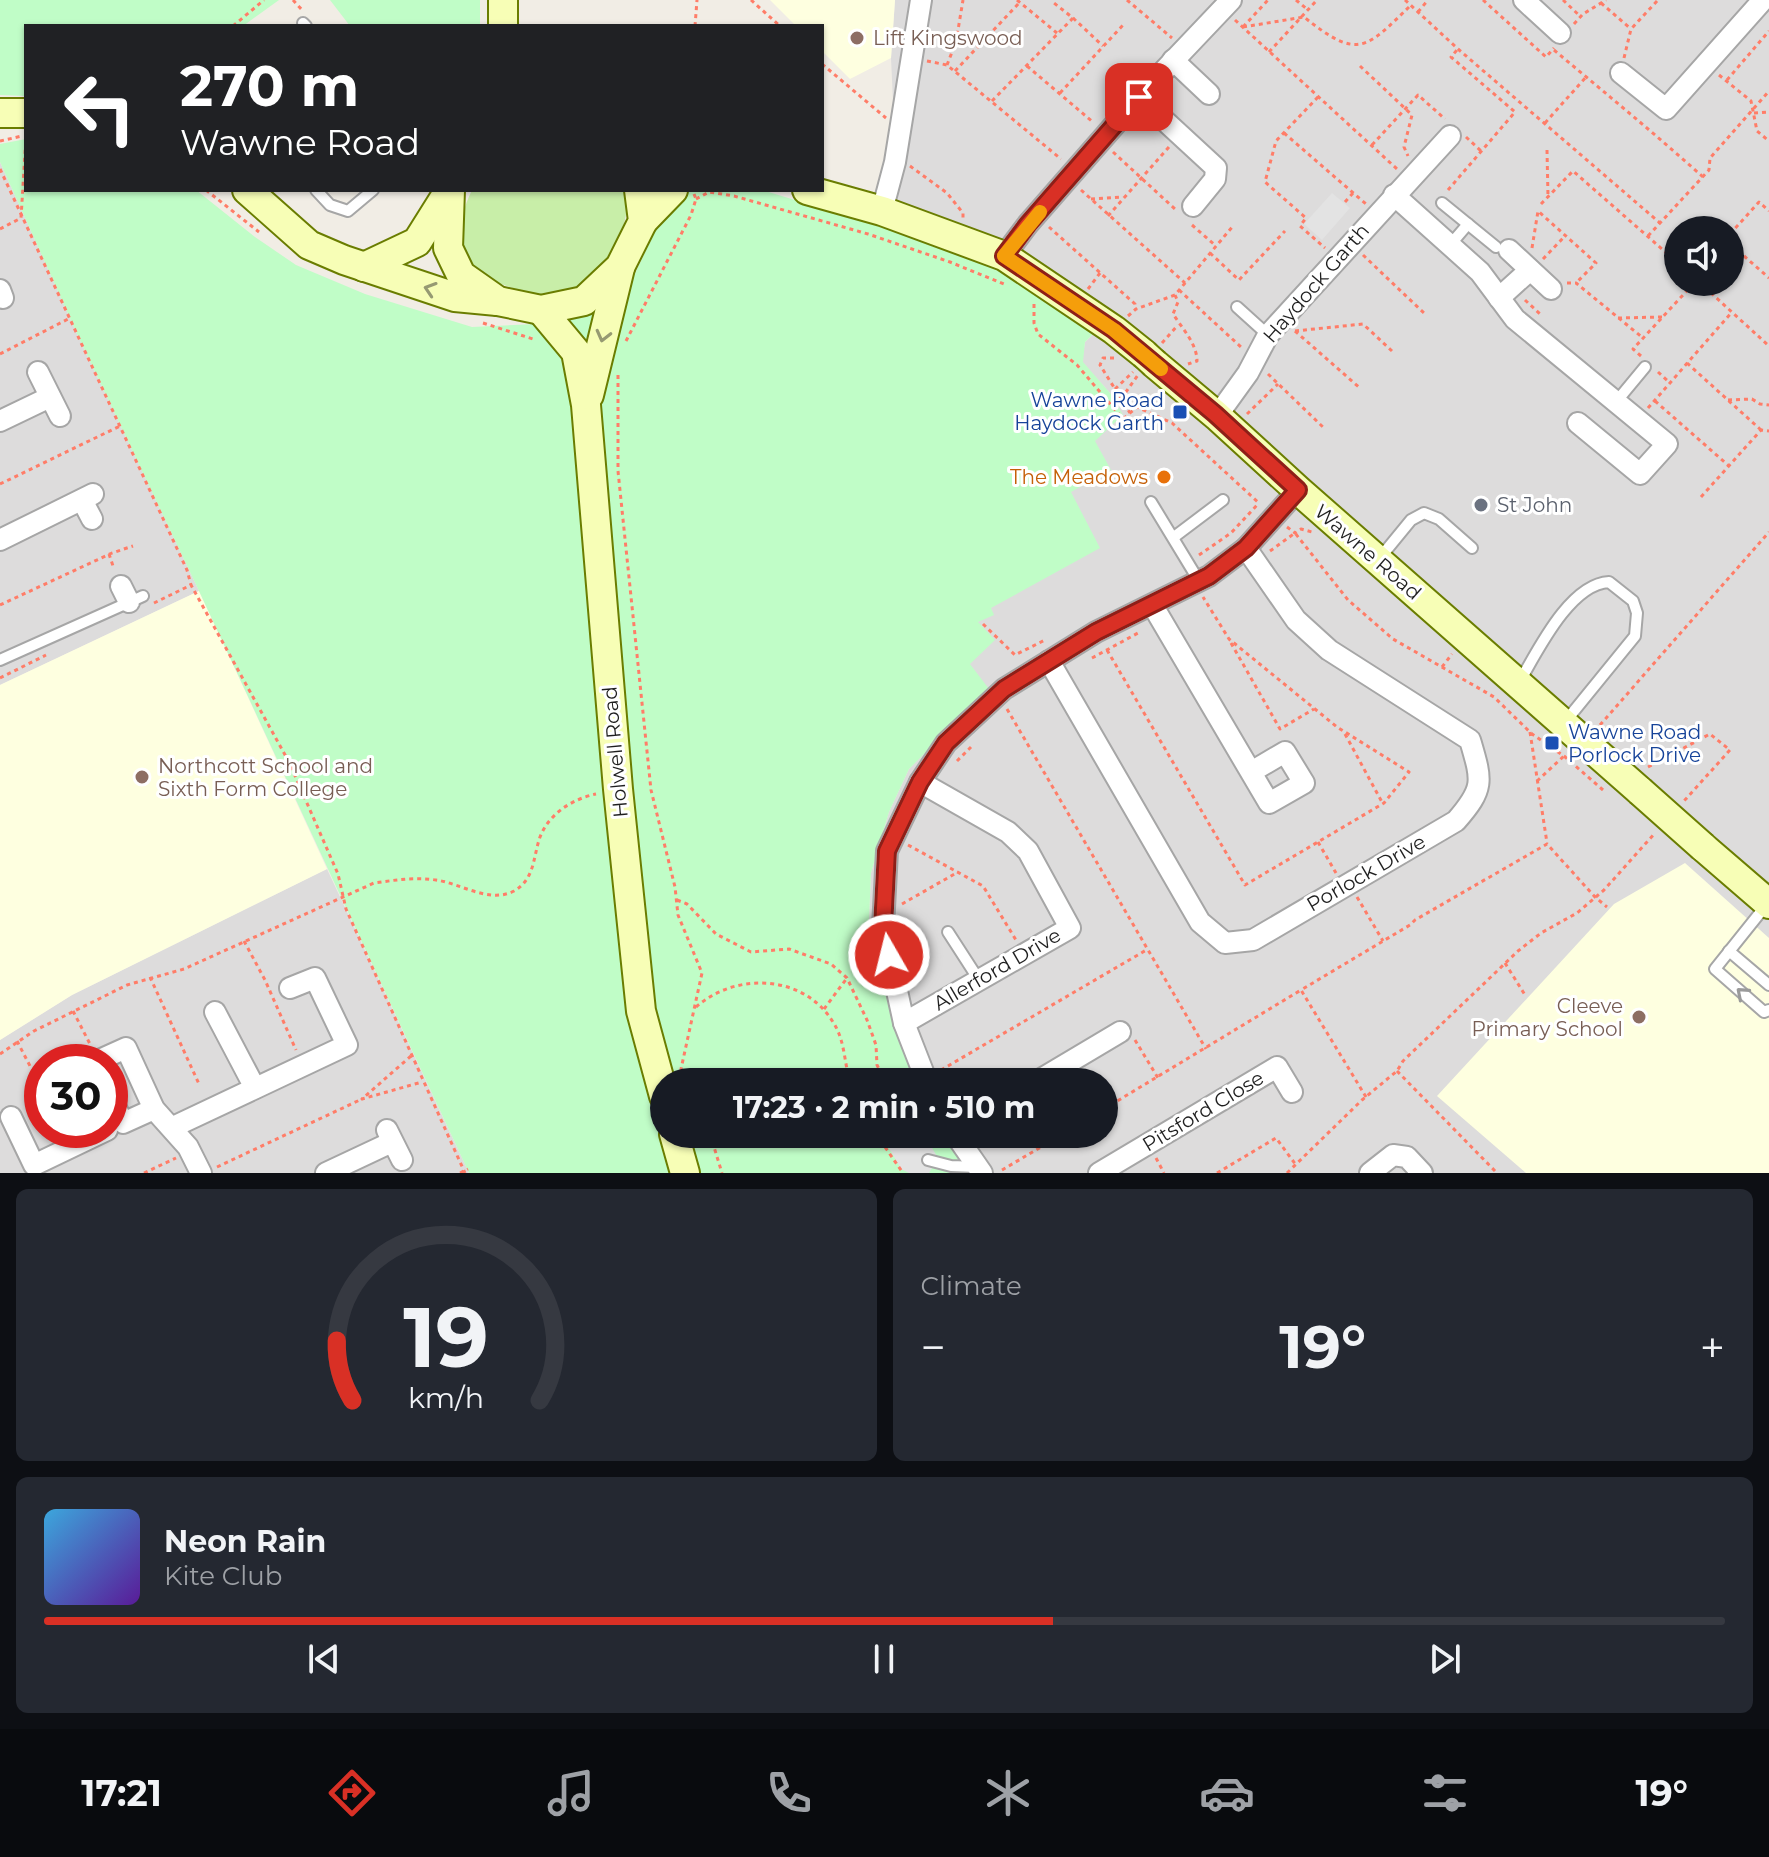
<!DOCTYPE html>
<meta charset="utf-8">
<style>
:root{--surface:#171b24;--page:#242831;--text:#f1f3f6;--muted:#9ea1a6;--line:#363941;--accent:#d93025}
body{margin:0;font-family:Montserrat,sans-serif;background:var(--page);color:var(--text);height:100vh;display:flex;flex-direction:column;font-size:30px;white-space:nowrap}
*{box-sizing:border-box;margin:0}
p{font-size:26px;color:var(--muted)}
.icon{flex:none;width:44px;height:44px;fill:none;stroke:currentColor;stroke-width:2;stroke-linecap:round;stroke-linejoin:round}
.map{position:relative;height:1173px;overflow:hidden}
.panel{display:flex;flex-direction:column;gap:16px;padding:16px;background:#0d0f14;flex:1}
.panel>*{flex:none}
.top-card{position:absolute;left:24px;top:24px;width:800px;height:168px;border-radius:0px;box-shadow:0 2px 6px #0004;background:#202124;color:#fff;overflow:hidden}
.tools{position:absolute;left:1664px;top:216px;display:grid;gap:16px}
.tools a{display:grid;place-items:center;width:80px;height:80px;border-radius:50%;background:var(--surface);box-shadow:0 2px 6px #0004;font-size:40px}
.speed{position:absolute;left:24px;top:1044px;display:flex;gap:16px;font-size:40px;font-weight:700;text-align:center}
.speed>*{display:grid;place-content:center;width:104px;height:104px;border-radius:50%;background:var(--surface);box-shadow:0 2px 6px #0004;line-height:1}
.speed .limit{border:12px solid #d22;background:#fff;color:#111}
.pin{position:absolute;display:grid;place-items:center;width:68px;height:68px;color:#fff;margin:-34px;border-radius:16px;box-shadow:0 4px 12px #0006}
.me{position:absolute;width:88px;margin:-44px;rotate:352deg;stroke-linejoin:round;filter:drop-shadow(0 0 6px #0008)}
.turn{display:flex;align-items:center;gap:28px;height:168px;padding:0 24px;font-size:36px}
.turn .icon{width:104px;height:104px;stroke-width:2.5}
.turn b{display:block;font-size:56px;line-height:68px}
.big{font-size:60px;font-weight:700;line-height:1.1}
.panel .widget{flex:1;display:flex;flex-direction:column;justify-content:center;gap:12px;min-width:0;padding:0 28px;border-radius:12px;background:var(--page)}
.panel .dial{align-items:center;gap:0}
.dial svg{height:208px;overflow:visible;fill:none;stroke:var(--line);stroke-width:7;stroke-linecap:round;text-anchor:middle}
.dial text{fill:var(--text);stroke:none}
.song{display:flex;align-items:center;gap:24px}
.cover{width:96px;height:96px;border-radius:12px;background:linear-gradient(135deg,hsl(200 70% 55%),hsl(270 70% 35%))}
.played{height:8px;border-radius:4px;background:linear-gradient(90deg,var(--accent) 60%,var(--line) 60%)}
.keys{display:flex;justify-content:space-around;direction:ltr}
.heat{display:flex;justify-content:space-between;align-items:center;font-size:44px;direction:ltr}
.panel .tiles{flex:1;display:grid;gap:16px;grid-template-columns:1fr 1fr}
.widget:last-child{grid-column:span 2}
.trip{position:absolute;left:650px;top:1068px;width:468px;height:80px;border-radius:40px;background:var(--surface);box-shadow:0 2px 6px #0004;font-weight:700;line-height:80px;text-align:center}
.tabs{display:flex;height:128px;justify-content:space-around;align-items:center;background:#090b0e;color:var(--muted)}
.tabs .icon{width:56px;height:56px}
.tabs .on{color:var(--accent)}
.tabs b{font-size:36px;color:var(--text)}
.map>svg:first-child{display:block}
</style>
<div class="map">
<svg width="1769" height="1173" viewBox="0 0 1769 1173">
<rect width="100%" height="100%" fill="#f1ede5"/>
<g fill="#dddcdc" fill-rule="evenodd">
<path d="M895 0H1769V1173H974L950 1134H1104V1082H921L899 1034 869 921 871 873 889 812 909 769 953 723 970 664 978 622 991 608 1071 492 1095 441 1110 393 1082 362 1085 342 1095 332 899 230 891 58ZM1678 230H1730V282H1678Z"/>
<polygon points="0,162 78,336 199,591 0,685"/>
<path d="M327 869 469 1173H0V1040L72 995ZM42 1062H110V1130H42Z"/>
</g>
<g fill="#feffe0">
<polygon points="770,0 895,0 891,58 850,79 822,51 822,26 796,26"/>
<polygon points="199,591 327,869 72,995 0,1040 0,685"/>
<polygon points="1685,863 1769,938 1769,1173 1526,1173 1437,1096 1614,904"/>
</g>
<path fill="#c8eea8" d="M472 190H626C632 228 610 256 588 286 576 289 564 295 552 297 541 299 526 292 516 289 460 273 447 243 472 190Z"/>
<g fill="#c0fdc7">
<polygon points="0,0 279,0 243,26 26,26 26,96 0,95"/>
<polygon points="330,0 480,0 480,26 350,26"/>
<polygon points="26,139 26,190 196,190 255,237 296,265 365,294 472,327 536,324 573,318 607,300 630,284 661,219 682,190 762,190 989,259 1095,332 1085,342 1083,362 1110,393 1123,415 1095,441 1111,470 1071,492 1100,548 991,608 994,615 978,622 995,640 970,664 989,689 909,769 889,812 871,873 869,921 899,1034 921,1082 664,1082 664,1134 950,1134 974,1173 469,1173 199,591 78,336 0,162 0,144"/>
</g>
<g fill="#e3e3e3">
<polygon points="1332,193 1350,208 1322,240 1304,224"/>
<polygon points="881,1134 924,1134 938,1158 929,1173 909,1173 901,1169"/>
</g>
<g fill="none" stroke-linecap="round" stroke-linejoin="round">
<defs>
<g id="lane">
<polyline points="303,23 306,26"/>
<polyline points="316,190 330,205 348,211 373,190"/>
<polyline points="1442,203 1496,247"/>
<polyline points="1450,245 1468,224"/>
<polyline points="1237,307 1268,335"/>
<polyline points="1616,402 1645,367"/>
<polyline points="1151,502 1199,581"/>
<polyline points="1174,537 1223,500"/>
<polyline points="1379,559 1411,520 1424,513 1439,519 1472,548"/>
<polyline points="0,660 143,596"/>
<path d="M1520 681C1538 650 1570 584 1609 582L1633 601 1637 613 1635 636 1565 722"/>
<polyline points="1767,904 1715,969 1764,1012 1769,1010"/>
<polyline points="948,932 979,980"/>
<polyline points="1729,951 1769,985"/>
<polyline points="928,1160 951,1166 977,1167"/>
</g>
<g id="street">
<polyline points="1524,0 1560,33"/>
<polyline points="1173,60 1209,94"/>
<polyline points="1621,73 1666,109 1763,0"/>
<polyline points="1139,97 1216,168 1215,179 1193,206"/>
<polyline points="1394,195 1480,272 1515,319 1667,444 1640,474 1578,423"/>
<polyline points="882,211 895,162 921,0"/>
<polyline points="1509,250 1551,289"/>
<polyline points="1004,256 1028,224 1139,97 1231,0"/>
<polyline points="0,290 3,298"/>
<polyline points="1499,298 1530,270"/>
<polyline points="38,372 60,416"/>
<polyline points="1217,416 1248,373 1268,335 1450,136"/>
<polyline points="0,421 50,397"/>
<polyline points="82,500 92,519"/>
<polyline points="0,540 93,494"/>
<polyline points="121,586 129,602"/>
<polyline points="1153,606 1269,803 1304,783 1285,752 1251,772"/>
<path d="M1049 661 1200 922 1225 943 1253 940 1456 821C1485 788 1482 781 1470 740L1329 650 1296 620 1246 548"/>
<polyline points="215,1012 255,1088"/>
<polyline points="904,1023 1070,928 1028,851 1008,832 920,782"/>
<polyline points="95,1062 126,1048 154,1109 188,1147 201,1173"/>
<polyline points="927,1082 904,1023 883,927 887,851 920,782 946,743 1004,689 1096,632 1209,576 1246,548 1298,490"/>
<polyline points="1036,1082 1120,1032"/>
<polyline points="110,1095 123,1123 154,1109"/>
<polyline points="11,1117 34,1165 107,1130"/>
<polyline points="173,1127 347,1045 315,978 290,988"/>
<polyline points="387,1130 402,1160"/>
<polyline points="955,1134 982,1173"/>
<polyline points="326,1173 392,1142"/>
<polyline points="1099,1173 1277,1067 1292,1092"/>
<polyline points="1370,1173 1393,1155 1407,1157 1422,1173"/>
</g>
<g id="secondary">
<polyline points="503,0 503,26"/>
<polyline points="0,113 26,113"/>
<polyline points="247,190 309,245 344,260 455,297 497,301"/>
<polyline points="450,190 448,248 461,275 498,301 541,310 584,301 620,267 643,221 639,190"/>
<polyline points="807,190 882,211 1004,256 1114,330 1144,354"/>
<polyline points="643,221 673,190"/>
<polyline points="364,267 417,242 449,191"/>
<polyline points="541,310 576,352 586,405 618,789 641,1011 664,1096"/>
<polyline points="1155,364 1217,416 1298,490 1640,791"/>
<polyline points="589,395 620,268"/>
<polyline points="1703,847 1769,904"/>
<polyline points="674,1134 685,1173"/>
</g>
</defs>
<use href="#lane" stroke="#a6a6a6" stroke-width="14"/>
<use href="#street" stroke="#a6a6a6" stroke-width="24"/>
<use href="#secondary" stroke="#6a7d00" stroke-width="32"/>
<g stroke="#ff7d68" stroke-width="3" stroke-dasharray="4 4" stroke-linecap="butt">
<polyline points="293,0 303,11"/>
<polyline points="751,0 780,26"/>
<polyline points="1017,0 1057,33"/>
<polyline points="1127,0 1172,38"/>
<polyline points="1296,0 1308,10"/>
<polyline points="1405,0 1458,49 1660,223"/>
<polyline points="1483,0 1546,57 1554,48"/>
<polyline points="1563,0 1581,17"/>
<polyline points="1601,3 1631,29"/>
<polyline points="1418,12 1428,0"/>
<polyline points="1073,18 1103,46"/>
<polyline points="1235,20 1397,169"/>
<polyline points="1574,24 1583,14 1606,0"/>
<polyline points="233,26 264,0"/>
<polyline points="695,26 697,0"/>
<path d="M1243 27 1304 17C1358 60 1365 50 1411 5"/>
<polyline points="1243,27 1268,0"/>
<path d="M1554 50C1604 92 1654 133 1703 177"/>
<polyline points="1269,52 1317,0"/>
<polyline points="1624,58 1631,29 1658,0"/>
<polyline points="927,61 947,65 1061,159"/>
<polyline points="822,64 886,118"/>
<polyline points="947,65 956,42 963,0"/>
<polyline points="1027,66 1094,123"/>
<polyline points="1360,66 1412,115 1404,147 1408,156"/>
<polyline points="955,71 1020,2"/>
<polyline points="1719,75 1751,101 1757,131 1769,141"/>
<polyline points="1727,80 1769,31"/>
<polyline points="1060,93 1124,24"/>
<polyline points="1318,97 1276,141 1265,182 1306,218 1300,226 1325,248"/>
<polyline points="992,101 1073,18 1054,3"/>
<polyline points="1754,113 1769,112"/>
<polyline points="1545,123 1586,77"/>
<polyline points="1284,133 1366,204"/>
<polyline points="1466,137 1481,151"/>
<polyline points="0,141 22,136"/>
<polyline points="1372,145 1418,95 1445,119"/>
<polyline points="1547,150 1548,196"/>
<polyline points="1113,152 1175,209"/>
<polyline points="910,166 947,193 963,213 963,218"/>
<polyline points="0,169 187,570 191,585"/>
<polyline points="206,190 259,232"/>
<polyline points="1081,190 1185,283"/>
<polyline points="1448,190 1515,112 1451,57 1457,50"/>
<polyline points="696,199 709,192 734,196 868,234 950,262 1004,284"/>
<polyline points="1091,199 1123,197"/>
<polyline points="1345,202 1353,193"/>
<polyline points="1541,204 1573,171 1678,263"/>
<polyline points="1108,216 1169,147"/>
<polyline points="1192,225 1216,246"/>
<polyline points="1049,227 1135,304 1136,309"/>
<polyline points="0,229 21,218 26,137"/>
<polyline points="1730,234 1759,202 1769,211"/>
<polyline points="1648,236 1709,170 1710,158 1769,91"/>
<polyline points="1532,248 1538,211 1596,263 1576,283"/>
<polyline points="1210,253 1239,280 1285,231"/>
<polyline points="1363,255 1425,314"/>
<polyline points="1744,256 1769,278"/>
<polyline points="1543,259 1565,236"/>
<polyline points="1699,282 1769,346"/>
<polyline points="1567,283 1576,283 1643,338"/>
<polyline points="1088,289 1100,273"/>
<polyline points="1179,290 1241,347"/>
<path d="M1175 295 1178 302 1173 314C1182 328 1197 344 1197 361L1188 364"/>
<polyline points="1525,300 1540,314"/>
<polyline points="1034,304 1034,323 1038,334 1077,365 1123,419 1137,407 1172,423 1260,504"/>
<polyline points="1128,316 1136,309 1175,295 1233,226"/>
<polyline points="1618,318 1662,317"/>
<polyline points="483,323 536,340"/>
<polyline points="1295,331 1363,324 1392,351"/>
<polyline points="1295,331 1361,389"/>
<polyline points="626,341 691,215 696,199 694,194"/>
<polyline points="1162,343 1178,325"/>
<polyline points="0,354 70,318"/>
<polyline points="1641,356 1633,349 1695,282"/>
<polyline points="1114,358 1103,358 1100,365 1130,413"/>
<polyline points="1687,363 1761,430"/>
<polyline points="1658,372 1670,383"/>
<polyline points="1268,374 1325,429"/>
<polyline points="618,375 618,471 651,790 675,887 678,915 702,973 681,1069 685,1082"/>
<polyline points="1115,389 1133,372"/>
<polyline points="1121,399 1138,375"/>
<polyline points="1728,400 1752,399 1760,404 1769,405"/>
<polyline points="1655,401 1729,466"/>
<polyline points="1648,408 1732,312"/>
<polyline points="1247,414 1278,384"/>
<polyline points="0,484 120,426"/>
<polyline points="1701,497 1761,430 1769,431"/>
<polyline points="1287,527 1295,533 1301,529 1312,532"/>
<polyline points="1270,551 1295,533 1348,600 1393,639 1494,697 1532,734 1564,756 1603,790"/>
<polyline points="109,554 114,569"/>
<polyline points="1199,555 1231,533 1259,503"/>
<polyline points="154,603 191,585 289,762 338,874 346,909 465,1173"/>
<polyline points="0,605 112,553 133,546"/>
<polyline points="983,624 1015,655 1045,640"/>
<polyline points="1231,643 1280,729 1314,709"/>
<polyline points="1107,650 1245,885 1384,803 1409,772 1337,727 1229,639 1203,597"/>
<polyline points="1092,658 1138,633"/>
<polyline points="1442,667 1452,654"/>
<polyline points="0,678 46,655"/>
<polyline points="1007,709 1206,1049"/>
<polyline points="1600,725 1769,532"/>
<polyline points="1530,732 1547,843"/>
<polyline points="1345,734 1383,804"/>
<polyline points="957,761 971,747"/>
<polyline points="1648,767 1710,734 1730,750 1684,801"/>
<polyline points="1537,781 1564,756"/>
<polyline points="1318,842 1336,873"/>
<polyline points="908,845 983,886 1016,940"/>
<polyline points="1357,897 1383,941"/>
<polyline points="677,900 687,904 716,934 751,952 789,949 831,964 847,978 867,1020 876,1045 877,1065 886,1082"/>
<polyline points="902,904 958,872"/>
<polyline points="244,941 265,980 296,1050"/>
<polyline points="1505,963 1525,995"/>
<polyline points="150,977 199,1084"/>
<path d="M696 1007C737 971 804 975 833 1022 845 1040 844 1062 850 1082"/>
<polyline points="824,1009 847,978"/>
<polyline points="73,1011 90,1044"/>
<polyline points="1135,1040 1158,1078"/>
<polyline points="17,1041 42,1089"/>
<path d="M0 1054 34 1031 127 985 184 969 374 883C395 880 415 877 436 880 460 883 489 904 514 891 535 879 533 857 540 837 549 814 572 799 596 794"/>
<polyline points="411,1056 362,1099 422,1082"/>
<polyline points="941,1070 1148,949"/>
<polyline points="1397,1071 1497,1173"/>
<polyline points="849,1072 871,1082"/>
<polyline points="1366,1097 1301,990 1410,925 1415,920 1547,844 1595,897 1607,907"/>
<polyline points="1104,1109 1301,990"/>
<polyline points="710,1134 722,1173"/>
<polyline points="876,1134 903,1173"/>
<polyline points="1156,1158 1164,1173"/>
<polyline points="217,1167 362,1099"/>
<polyline points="1002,1170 1063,1134"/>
<polyline points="144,1173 176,1158"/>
<polyline points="460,1173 468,1169"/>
<polyline points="1217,1173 1276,1138 1296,1165"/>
<polyline points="1287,1173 1362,1100 1397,1071 1403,1061 1518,951 1541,933 1577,913 1604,890 1655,833"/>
</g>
<use href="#lane" stroke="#fff" stroke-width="10"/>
<use href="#street" stroke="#fff" stroke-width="20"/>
<use href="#secondary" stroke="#f7feb6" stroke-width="28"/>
<defs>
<g id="secondary-bridge">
<polyline points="1144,354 1155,364"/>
<polyline points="1640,791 1703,847"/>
</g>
</defs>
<use href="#secondary-bridge" stroke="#6a7d00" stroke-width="32" stroke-linecap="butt"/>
<use href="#secondary-bridge" stroke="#f7feb6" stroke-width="28"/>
</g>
<defs><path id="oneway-chevron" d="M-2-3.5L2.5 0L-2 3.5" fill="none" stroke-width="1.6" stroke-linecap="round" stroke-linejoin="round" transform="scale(2)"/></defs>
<g stroke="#969a72">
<use href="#oneway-chevron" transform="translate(430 289) rotate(-162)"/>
<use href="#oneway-chevron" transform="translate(603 336) rotate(104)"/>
</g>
<use stroke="#9a9a9a" href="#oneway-chevron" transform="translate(1742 993) rotate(-139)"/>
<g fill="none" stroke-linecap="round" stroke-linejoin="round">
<defs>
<polyline id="route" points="889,955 883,927 887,851 920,782 946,743 1004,689 1096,632 1209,576 1246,548 1298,490 1215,414 1114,330 1004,256 1028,224 1139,97"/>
</defs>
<use href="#route" stroke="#8d1f18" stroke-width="20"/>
<use href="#route" stroke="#d93025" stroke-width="14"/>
<polyline stroke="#f59e0b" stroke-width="14" points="1040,212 1004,256 1114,330 1161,369"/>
</g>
<g fill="#8d6e63" stroke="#fff" stroke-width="3">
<circle cx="857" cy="38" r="8"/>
<circle cx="142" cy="777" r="8"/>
<circle cx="1639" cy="1017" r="8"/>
</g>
<g fill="#1a4fb4" stroke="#fff" stroke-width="3">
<rect x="1172" y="404" width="16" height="16" rx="4"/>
<rect x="1544" y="735" width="16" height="16" rx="4"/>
</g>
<circle fill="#e8710a" stroke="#fff" stroke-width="3" cx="1164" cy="477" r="8"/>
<circle fill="#6b7280" stroke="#fff" stroke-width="3" cx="1481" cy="505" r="8"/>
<g text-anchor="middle" stroke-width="6" stroke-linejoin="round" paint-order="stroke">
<g font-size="20" fill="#785e54" stroke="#fff" text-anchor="start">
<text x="873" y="45">Lift Kingswood</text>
<text x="158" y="773">Northcott School and<tspan x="158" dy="23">Sixth Form College</tspan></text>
<text x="1623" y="1013" text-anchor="end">Cleeve<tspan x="1623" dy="23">Primary School</tspan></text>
</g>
<g font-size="20" fill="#1f1f1f" stroke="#fff">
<text transform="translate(1316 283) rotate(-49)" y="7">Haydock Garth</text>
<text transform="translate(1368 552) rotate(41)" y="7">Wawne Road</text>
<text transform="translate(615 752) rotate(-95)" y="7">Holwell Road</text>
<text transform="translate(1366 873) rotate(-30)" y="7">Porlock Drive</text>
<text transform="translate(997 969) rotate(-30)" y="7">Allerford Drive</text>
<text transform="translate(1203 1111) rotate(-31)" y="7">Pitsford Close</text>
</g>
<g font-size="20" fill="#164399" stroke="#fff" text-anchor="end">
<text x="1164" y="407">Wawne Road<tspan x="1164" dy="23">Haydock Garth</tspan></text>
<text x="1568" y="739" text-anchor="start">Wawne Road<tspan x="1568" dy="23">Porlock Drive</tspan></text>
</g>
<g font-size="20" fill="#c56008" stroke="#fff" text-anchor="end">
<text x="1148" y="484">The Meadows</text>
</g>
<g font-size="20" fill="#5b616d" stroke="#fff" text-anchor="start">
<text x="1497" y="512">St John</text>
</g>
</g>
</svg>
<div class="tools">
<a><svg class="icon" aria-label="sound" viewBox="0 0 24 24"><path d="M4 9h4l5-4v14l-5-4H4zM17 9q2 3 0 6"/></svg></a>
</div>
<div class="speed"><div class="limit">30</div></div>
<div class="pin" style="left:1139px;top:97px;background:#d93025"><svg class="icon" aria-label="arrive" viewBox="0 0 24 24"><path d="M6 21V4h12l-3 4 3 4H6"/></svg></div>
<svg class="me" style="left:889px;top:955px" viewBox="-20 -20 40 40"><circle r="17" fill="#d93025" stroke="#fff" stroke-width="3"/><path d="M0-11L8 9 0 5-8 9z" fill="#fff"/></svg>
<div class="trip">17:23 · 2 min · 510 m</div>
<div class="top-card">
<div class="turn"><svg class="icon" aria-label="left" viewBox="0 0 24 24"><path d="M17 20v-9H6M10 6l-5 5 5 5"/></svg><div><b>270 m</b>Wawne Road</div></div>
</div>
</div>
<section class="panel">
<div class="tiles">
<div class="widget dial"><svg viewBox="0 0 100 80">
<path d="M14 69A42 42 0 1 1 86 69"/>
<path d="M14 69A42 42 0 0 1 8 46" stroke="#d93025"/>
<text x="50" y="56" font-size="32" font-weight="700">19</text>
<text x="50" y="72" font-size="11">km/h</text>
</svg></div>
<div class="widget"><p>Climate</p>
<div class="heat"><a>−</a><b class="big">19°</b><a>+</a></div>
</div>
<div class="widget">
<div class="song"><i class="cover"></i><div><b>Neon Rain</b><p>Kite Club</p></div></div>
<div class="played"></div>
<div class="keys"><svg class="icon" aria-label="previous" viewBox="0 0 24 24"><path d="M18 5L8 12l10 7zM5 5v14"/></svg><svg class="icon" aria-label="pause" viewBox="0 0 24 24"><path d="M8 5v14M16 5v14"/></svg><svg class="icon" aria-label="next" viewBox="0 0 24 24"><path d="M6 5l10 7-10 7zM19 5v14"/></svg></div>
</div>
</div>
</section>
<nav class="tabs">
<b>17:21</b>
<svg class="icon on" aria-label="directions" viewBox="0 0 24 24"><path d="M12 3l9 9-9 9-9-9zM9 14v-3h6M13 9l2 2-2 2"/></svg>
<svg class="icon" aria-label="music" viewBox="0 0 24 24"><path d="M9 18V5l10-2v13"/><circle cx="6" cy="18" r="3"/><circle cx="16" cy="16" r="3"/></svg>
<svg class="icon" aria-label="phone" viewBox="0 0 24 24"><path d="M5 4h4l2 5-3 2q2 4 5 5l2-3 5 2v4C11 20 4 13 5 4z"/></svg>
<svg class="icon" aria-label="climate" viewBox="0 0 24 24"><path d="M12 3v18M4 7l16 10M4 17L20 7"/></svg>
<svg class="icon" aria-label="car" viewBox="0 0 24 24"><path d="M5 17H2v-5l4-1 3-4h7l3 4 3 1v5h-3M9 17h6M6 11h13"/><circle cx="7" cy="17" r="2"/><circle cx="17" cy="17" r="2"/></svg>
<svg class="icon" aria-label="filters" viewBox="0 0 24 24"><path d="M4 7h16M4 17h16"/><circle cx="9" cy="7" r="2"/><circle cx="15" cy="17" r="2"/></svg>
<b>19°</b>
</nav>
